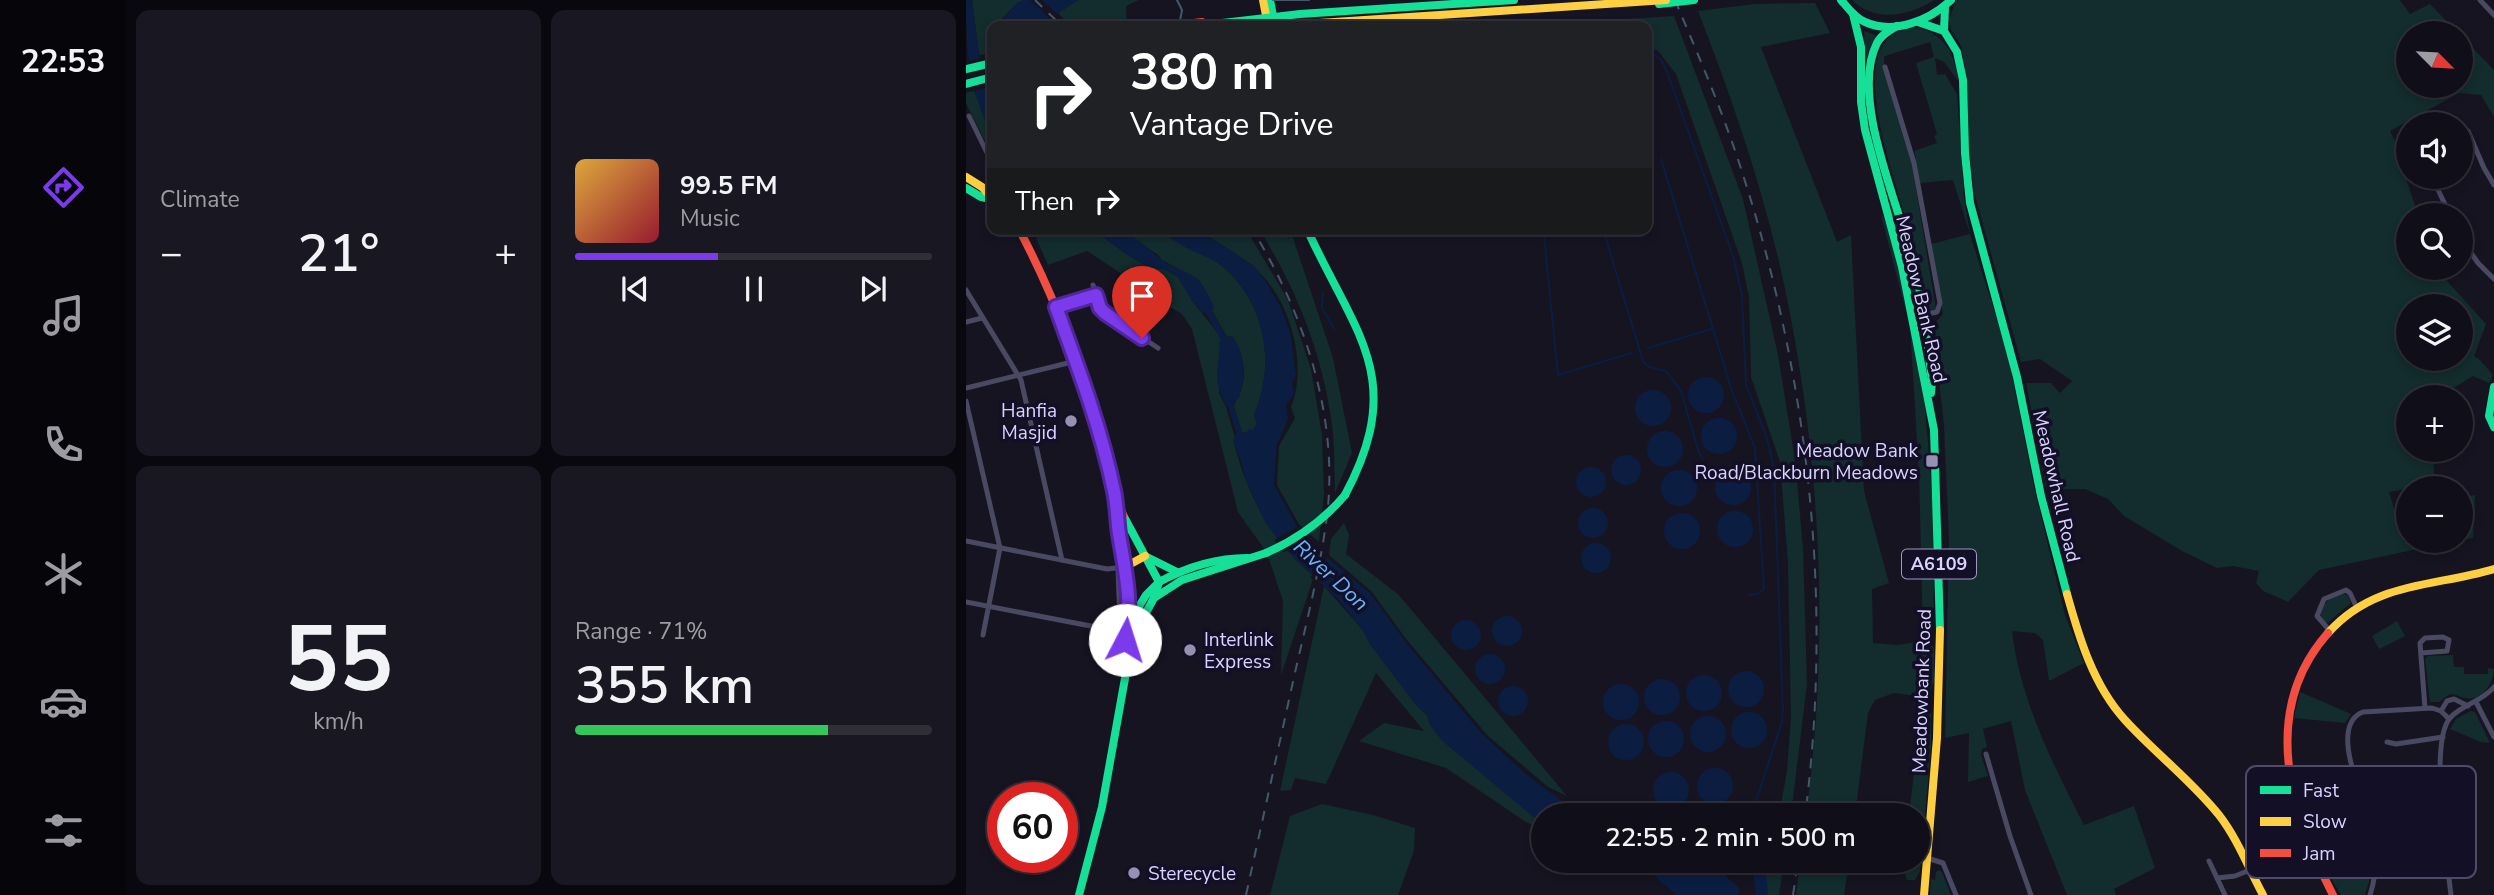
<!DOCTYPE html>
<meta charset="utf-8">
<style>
:root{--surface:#100f19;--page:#191822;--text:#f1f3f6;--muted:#9c9ca2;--line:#302f38;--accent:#7c3aed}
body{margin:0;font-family:"Nunito Sans",sans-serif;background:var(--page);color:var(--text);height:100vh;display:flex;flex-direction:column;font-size:26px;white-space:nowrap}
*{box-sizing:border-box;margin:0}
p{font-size:23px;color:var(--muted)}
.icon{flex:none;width:38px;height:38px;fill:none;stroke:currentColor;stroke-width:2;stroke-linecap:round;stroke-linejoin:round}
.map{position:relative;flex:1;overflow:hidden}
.panel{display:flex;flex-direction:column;gap:10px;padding:10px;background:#09080e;width:840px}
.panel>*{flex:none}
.banner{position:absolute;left:21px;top:21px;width:665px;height:214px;border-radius:14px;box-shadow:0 4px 10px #0003,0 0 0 2px var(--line);background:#202124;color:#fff;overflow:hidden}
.needle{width:46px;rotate:114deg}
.buttons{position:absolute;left:1430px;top:21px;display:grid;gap:14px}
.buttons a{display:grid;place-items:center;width:77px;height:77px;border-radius:50%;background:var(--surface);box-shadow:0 4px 10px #0003,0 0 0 2px var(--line);font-size:35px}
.speed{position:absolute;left:21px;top:782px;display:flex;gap:14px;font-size:35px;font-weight:700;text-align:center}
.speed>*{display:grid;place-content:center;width:91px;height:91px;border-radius:50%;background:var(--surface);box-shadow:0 4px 10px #0003,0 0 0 2px var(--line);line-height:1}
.speed .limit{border:10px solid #d22;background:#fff;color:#111}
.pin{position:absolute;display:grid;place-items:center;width:60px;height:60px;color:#fff;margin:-72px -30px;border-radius:50% 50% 50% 0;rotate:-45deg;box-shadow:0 0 7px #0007}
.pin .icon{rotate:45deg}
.me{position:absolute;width:77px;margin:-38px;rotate:5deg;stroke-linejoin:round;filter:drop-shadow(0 0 5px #0008)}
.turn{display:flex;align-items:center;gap:24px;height:147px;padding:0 28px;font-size:32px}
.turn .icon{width:91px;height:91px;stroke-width:2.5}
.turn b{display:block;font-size:49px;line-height:60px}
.then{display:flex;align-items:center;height:66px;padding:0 28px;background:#0003;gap:14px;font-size:26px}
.big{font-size:52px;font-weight:600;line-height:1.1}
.panel .widget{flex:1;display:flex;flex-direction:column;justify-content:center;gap:10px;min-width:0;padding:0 24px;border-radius:14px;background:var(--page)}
.panel .dial{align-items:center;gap:0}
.dial b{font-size:91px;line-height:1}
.song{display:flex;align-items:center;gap:21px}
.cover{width:84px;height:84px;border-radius:10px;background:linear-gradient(135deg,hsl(40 70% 55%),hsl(350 70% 35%))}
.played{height:7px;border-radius:4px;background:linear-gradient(90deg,var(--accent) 40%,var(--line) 40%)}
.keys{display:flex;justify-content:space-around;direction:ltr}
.heat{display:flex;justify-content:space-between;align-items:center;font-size:38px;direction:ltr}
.charge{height:10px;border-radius:5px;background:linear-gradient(90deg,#34c759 71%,var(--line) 0)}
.panel .tiles{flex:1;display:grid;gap:10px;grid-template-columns:repeat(2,1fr)}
.trip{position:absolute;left:565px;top:803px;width:399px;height:70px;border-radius:35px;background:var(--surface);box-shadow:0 4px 10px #0003,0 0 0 2px var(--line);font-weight:600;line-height:70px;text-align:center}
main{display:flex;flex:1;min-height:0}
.tabs{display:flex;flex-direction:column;width:126px;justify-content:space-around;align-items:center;background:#06060a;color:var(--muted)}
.tabs .icon{width:49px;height:49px}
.tabs .on{color:var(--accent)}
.tabs b{font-size:32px;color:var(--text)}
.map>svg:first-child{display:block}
</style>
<main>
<nav class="tabs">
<b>22:53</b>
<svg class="icon on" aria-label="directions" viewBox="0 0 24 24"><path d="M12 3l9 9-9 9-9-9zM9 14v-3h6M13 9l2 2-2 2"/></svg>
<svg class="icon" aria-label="music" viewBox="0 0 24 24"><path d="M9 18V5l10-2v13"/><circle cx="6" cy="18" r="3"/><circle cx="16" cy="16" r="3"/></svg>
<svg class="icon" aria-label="phone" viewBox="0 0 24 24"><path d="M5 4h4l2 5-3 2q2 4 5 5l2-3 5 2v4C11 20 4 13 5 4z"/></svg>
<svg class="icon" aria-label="climate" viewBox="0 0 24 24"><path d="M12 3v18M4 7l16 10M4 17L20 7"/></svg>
<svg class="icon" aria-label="car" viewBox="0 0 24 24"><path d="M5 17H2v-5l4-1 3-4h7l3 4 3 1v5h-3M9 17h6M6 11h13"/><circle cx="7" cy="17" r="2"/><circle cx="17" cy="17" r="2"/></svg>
<svg class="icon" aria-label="filters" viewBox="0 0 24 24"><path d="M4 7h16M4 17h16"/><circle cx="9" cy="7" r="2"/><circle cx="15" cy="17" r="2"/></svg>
</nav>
<section class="panel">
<div class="tiles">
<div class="widget"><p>Climate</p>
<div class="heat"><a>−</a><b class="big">21°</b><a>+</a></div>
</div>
<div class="widget">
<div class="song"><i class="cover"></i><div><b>99.5 FM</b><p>Music</p></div></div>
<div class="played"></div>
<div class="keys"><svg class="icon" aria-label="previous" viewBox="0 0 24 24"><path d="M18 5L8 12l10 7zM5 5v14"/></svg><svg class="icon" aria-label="pause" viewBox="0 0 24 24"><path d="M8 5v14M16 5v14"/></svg><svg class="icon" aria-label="next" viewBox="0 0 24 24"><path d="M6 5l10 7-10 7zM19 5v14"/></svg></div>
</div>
<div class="widget dial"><b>55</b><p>km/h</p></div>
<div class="widget"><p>Range · 71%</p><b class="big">355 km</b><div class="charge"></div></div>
</div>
</section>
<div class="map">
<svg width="1528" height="895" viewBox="0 0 1528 895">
<rect width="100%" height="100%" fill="#161421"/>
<g fill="#132c2d" fill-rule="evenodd">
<polygon points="6,0 58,0 50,4 35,20 29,20 21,37 22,54 13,55"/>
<polygon points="112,0 173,0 160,6 161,26 104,26 92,13"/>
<path d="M886 0H968C943 16 909 23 886 0Z"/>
<path d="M990 0H1434L1444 14 1464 4 1492 33H1442V86H1494L1495 36 1528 70V117L1515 95 1493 93 1424 131 1434 152V160L1452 215H1442V268H1475L1482 282 1520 324 1508 356 1514 360 1527 375 1523 383 1507 376 1481 392V397H1442V450H1486V456L1467 459 1469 484 1423 492 1438 542 1489 541 1353 570 1322 602 1297 591 1290 583 1293 571 1267 566 1251 568 1216 551 1158 516 1142 499 1119 489H1080L1060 383H1085L1094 393 1106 381 1074 359 1055 362 1009 196 1002 142 1001 77 995 46 985 30 983 20ZM1442 306H1494V359H1442Z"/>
<path d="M849 3 864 33 795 47 871 242 885 235 898 491 923 583 906 589 907 643 931 645 958 641 964 643 968 648 969 680 962 695V706L965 714V748L954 871 949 880H941L937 869 938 861H952V816L943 815 957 697 928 693 909 700 902 713 889 815H840C864 641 855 461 819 289 799 194 767 101 732 11L788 4Z"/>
<polygon points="708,16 777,199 812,355 829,460 837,548 841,684 825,815 796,815 814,811 821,770 825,717 822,563 814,462 785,377 783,297 776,263 710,74 693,52 681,44 681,26 654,26 645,20"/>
<path d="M948 27C979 33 988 53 993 82L978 62 969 58 971 75 979 74 991 94 998 198 1004 234 1042 355 1069 492 1099 615 1118 663 1083 681 1077 640 1069 633 1046 631C1054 700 1087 764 1118 825L1168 806 1189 868 1148 889 1150 895H1101L1059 790 1045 721 1017 729 1021 747 1016 749 1015 755 1022 776 1002 782 1003 733 979 738 983 539 978 426 967 325 977 314 965 244 1004 234 987 180 954 183 948 151 971 143 968 136 971 134 950 63 968 57 964 42 922 55 918 57V69L944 152 970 309 964 312C955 277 947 242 936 207 926 170 888 66 924 37 931 31 940 28 948 27Z"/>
<polygon points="898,31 912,36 904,51 914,174 907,153 901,118"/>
<polygon points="8,90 26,135 26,155 0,103 0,93"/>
<polygon points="926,202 955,311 952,314 948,311 933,235 922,204"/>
<path d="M914 212 921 225 933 268 958 394 967 505 968 624C967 630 964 633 957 633L953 474 944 326Z"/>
<path d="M86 229H126L163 256 185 268H197L212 277 226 301 256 338 253 393 260 407 269 437 267 441C272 455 275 470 281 483 296 520 317 551 348 576L315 675 317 601 301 553 272 512 226 329 216 314 198 303 201 297 180 286 185 278 178 273 171 284 121 251 82 265 70 238Z"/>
<path d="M151 229C163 229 179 226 190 229 201 232 212 243 223 249 233 254 247 258 256 266 300 303 310 364 288 415L291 424 287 430 276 433 267 406C282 386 281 357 266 336L261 337 246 311 248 307 233 280 196 260 191 254Z"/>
<path d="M231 229H280L322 300 345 369 356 435 358 494 353 542 334 526 311 485 313 446 329 418 325 407C343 363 323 294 285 265 269 252 249 241 231 229Z"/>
<path d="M293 229H323L324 235 321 240 326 235 367 358 386 453 369 493C368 468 369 442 365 418 355 350 329 286 293 229Z"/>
<polygon points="1509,495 1507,538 1495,540 1495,497"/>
<polygon points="378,523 383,535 380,554 433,595 601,796 582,787 522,736 440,639 406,592 363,555 365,539"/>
<polygon points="358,586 397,630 404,644 451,706 461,715 464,725 477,741 570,818 577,825 577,830 560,822 480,768 393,741 418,723 458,731 410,673 360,784 329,778 325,790 314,791"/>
<path d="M1381 594 1385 603 1360 624 1354 617C1356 601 1367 595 1381 594Z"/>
<polygon points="1431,621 1439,636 1413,649 1406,636"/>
<path d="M1487 655 1488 667H1498V674H1522V668L1528 669C1528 682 1516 702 1500 698 1493 697 1491 694 1484 694L1473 702H1464L1459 659 1462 656Z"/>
<polygon points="1334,692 1385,714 1379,723 1328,718"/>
<polygon points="1505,711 1509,712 1524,743 1515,742 1484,729 1490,719"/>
<polygon points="356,804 407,815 449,828 448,851 432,895 304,895 324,816"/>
<polygon points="1405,847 1403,881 1399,895 1375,895 1358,866"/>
<polygon points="798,861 818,861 813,895 799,895"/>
<polygon points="834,861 883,861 878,895 830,895"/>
<polygon points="973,870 976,872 985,895 964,895 965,879 969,880 970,872"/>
</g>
<g fill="#0b1e41">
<path d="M0 0H6L13 55 26 103V135C3 88 0 52 0 0Z"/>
<polygon points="58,0 112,0 72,26 32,26 50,4"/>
<path d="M143 229C166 229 183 251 200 263 210 269 227 273 234 282 240 289 244 299 248 307L246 311 237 313 226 301 212 277 197 269 185 268 163 256 135 235Z"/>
<path d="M189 229H231L288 266 299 280 315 308 324 332 330 376 326 383 328 394 320 405 322 419 311 445 308 485 333 530 358 555 404 593 442 645 516 734 556 771 601 805 621 808 637 815 578 816 577 825 477 741 464 725 461 714 451 706 404 644 397 630 372 599 327 557 300 524 279 479 276 464 267 441 271 433H279L284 429 287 430 291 424 288 415C310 364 300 303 256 266 248 259 237 256 227 251 214 244 202 237 189 229Z"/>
<path d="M266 336C280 355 280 376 273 398L262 408C245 381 253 370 254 341L256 338Z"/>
<circle cx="740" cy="395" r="18"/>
<circle cx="687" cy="408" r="18"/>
<circle cx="753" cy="436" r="18"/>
<circle cx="699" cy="449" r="18"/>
<circle cx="660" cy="470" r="15"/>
<circle cx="625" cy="482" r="15"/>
<circle cx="767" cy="487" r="18"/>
<circle cx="713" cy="488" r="18"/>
<circle cx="627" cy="523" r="15"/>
<circle cx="769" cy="529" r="18"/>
<circle cx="716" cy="531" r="18"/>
<circle cx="630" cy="558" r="15"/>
<circle cx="541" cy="631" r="15"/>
<circle cx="500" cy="635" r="15"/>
<circle cx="524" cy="669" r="15"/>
<circle cx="780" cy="689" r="18"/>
<circle cx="738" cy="693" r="18"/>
<circle cx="696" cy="697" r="18"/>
<circle cx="655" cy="702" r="18"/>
<circle cx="547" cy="701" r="15"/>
<circle cx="783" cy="730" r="18"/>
<circle cx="742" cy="734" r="18"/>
<circle cx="700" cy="739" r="18"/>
<circle cx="660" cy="742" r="18"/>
<circle cx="749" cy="786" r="18"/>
<circle cx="705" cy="790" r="18"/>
<polygon points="684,861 799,861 802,895 790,895 787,872 782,865 773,864 765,867 760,877 772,886 773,895 710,895 690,877"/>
</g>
<g fill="#161421">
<polygon points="64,0 76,0 93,16 86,21"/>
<polygon points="17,58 25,87 5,92 0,61"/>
<polygon points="334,525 344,536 318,552 308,540"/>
<polygon points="353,545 361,553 354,586 345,578"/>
</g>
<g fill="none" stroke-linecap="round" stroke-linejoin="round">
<g stroke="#0b1e41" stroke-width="2">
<polyline points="681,49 695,60 701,72 767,256 776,295 780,385 801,438 808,468 817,711 816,722 787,810"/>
<polyline points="695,159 766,391 789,448 798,589 792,594 782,595"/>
<polyline points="637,229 677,361 683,367 700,371 715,391 733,453 737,459"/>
<polyline points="578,236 592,375 666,353"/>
<polyline points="357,292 356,308 368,329"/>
<polyline points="682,348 746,329"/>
</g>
<g stroke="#0b1e41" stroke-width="6">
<polyline points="240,307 260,343"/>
<polyline points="263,399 275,439"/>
</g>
<g stroke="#4a4962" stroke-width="5">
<polyline points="1514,0 1528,15"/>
<polyline points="919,67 948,163 974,303 971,312 946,317"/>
<polyline points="3,116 26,163"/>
<polyline points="1494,128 1502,131 1518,168 1528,185"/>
<polyline points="1437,154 1442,152"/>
<polyline points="1466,177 1484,215"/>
<polyline points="1494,237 1512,263 1528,279"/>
<polyline points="127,285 134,308 139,313 192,348"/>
<polyline points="0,290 55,380 96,560"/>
<polyline points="90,307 130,294"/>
<polyline points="0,322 16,318"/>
<polyline points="0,388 110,361"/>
<polyline points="0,401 34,548 17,635"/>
<polyline points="0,541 141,569 159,567"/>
<polyline points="152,569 154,622"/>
<polyline points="0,602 161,633"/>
<polyline points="1364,631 1351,616 1358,599 1380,590 1384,593 1391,608"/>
<polyline points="1455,653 1481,651 1483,640 1477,637 1459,638 1454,643 1459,708"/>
<polyline points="1510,702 1528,737"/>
<polyline points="1475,711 1481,701 1488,699 1502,706"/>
<polyline points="1421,742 1430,744 1477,737"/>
<polyline points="1020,754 1044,836 1065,895"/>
<polyline points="961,858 977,863 990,895"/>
<polyline points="1243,861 1259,895"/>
<polyline points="1251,878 1269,876 1284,870"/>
<path d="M1404 895C1411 874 1411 853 1407 831 1401 805 1360 726 1397 712L1466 708 1475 711 1483 719"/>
<path d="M1485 895C1481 860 1463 742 1484 718 1496 704 1516 702 1528 687"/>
</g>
<g stroke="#16e098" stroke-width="8">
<polyline points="304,0 308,21"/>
<path d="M875 0C882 8 889 18 899 22 928 35 964 20 985 0"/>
<polyline points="979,7 978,31 991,52 997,80 999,153 1004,203 1051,377 1075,496 1101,594"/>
<polyline points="887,14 895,47 895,102 899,130 936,267 968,430 974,630"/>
<polyline points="952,22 978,31"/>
<path d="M931 26C924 30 915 35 911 43 883 98 934 208 948 265 958 303 961 342 966 381L965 393"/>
<polyline points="0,69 26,63"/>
<polyline points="0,84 26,77"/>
<polyline points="0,188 15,197 26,200"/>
<path d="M341 229C388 333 442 377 379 495"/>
<polyline points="1528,387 1523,416 1528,427"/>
<polyline points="181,557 211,572"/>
<path d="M193 582C221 567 249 558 281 558"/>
<polyline points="188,598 216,580 300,553"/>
<polyline points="163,623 180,595 193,582"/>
<polyline points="113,895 136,807 166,639 189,596 193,582 157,515"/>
</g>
<g stroke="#ffcf43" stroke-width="8">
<polyline points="297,0 302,26"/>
<polyline points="0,177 16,187 26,199"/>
<polyline points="149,499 162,587 159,659"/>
<polyline points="159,567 179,556"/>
<path d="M1101 594C1113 637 1127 685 1159 720 1189 753 1225 780 1253 815 1271 838 1283 869 1297 895"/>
<path d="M1362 633C1408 581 1468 587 1528 569"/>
<polyline points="958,895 971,738 974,630"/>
</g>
<g stroke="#f24e42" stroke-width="8">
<path d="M53 229C86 292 112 359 132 427 141 457 146 486 157 515"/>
<path d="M1362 633C1293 711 1324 812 1367 895"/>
</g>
<g stroke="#43596b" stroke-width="2">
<polyline points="211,0 216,10 213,26"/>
<polyline points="307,0 343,0"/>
</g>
<g stroke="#43596b" stroke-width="2" stroke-dasharray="10 9" stroke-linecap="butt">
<polyline points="69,0 96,26"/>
<path d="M709 0C734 59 759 117 778 178 843 381 867 603 839 816"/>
<path d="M280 895C296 822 312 750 328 677 340 624 354 570 361 516 373 417 338 313 286 229"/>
<polyline points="827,895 832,861"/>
</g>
<g stroke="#16e098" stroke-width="8">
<polyline points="693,4 728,0"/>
<polyline points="230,26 334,14 548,0"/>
<path d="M300 553C332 539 357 521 379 495"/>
</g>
<polyline stroke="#ffcf43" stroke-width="8" points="308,26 700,0"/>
<polyline stroke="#f24e42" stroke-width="8" points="204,26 236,22"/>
</g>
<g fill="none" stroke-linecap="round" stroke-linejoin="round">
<defs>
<path id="route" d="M159 640C167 604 159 570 153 534 151 520 151 505 148 491 135 428 112 367 90 307L130 295 134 308 139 313 176 338"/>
</defs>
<use href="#route" stroke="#51269a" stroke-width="18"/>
<use href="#route" stroke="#7c3aed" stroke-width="12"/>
</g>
<g fill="#9591b1" stroke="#130f26" stroke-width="2.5">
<circle cx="105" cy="421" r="7"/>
<rect x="959" y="454" width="14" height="14" rx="3.5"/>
<circle cx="224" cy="650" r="7"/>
<circle cx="168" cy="873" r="7"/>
</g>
<g text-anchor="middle" stroke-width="7" stroke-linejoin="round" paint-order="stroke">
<rect fill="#130f26" stroke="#9e99be" stroke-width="2" x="936" y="549.5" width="74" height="29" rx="5"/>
<g font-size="18" font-weight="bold" fill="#d9d4ff">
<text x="973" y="570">A6109</text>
</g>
<g font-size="19" fill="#d9d4ff" stroke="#130f26">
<text transform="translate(956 299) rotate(77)" y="7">Meadow Bank Road</text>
<text transform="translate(1091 486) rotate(77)" y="7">Meadowhall Road</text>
<text transform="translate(955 691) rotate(-88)" y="7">Meadowbank Road</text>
</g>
<g font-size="19" fill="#d9d4ff" stroke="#130f26" text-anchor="end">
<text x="91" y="417">Hanfia<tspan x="91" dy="22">Masjid</tspan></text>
<text x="952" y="457">Meadow Bank<tspan x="952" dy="22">Road/Blackburn Meadows</tspan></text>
<text x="238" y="646" text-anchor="start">Interlink<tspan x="238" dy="22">Express</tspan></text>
<text x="182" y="880" text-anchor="start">Sterecycle</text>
</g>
<g font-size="21" font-style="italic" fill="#62b6ff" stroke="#130f26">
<text transform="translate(365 575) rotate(43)" y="7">River Don</text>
</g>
</g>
<rect x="1280" y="766" width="230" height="112" rx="10" fill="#130f26" stroke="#4e4a67" stroke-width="2"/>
<rect x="1294" y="786" width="31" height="8" fill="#16e098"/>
<rect x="1294" y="817" width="31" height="9" fill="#ffcf43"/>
<rect x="1294" y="849" width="31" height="8" fill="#f24e42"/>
<g font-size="19" fill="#d9d4ff">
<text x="1337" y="797">Fast</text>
<text x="1337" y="828">Slow</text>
<text x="1337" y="860">Jam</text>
</g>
</svg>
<div class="buttons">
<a><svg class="needle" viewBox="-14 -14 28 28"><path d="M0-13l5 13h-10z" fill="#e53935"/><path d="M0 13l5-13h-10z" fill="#9c9ca2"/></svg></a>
<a><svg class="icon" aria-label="sound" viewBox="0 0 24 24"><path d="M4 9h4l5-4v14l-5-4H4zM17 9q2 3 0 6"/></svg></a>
<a><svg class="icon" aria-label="search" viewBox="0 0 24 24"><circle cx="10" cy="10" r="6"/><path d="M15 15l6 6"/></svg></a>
<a><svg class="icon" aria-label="layers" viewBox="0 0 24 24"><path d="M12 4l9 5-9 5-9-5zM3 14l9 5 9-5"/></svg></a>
<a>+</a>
<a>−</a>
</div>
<div class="speed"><div class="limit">60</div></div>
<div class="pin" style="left:176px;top:338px;background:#d93025"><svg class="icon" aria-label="arrive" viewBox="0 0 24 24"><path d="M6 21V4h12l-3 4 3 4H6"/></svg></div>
<svg class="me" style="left:159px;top:640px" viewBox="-20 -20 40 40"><circle r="19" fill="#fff"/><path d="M0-13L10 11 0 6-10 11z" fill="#7c3aed"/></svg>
<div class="trip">22:55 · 2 min · 500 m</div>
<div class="banner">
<div class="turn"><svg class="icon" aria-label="right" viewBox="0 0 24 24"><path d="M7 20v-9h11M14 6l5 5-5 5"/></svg><div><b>380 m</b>Vantage Drive</div></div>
<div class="then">Then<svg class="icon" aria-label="right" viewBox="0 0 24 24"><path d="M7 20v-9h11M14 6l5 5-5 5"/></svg></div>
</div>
</div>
</main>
